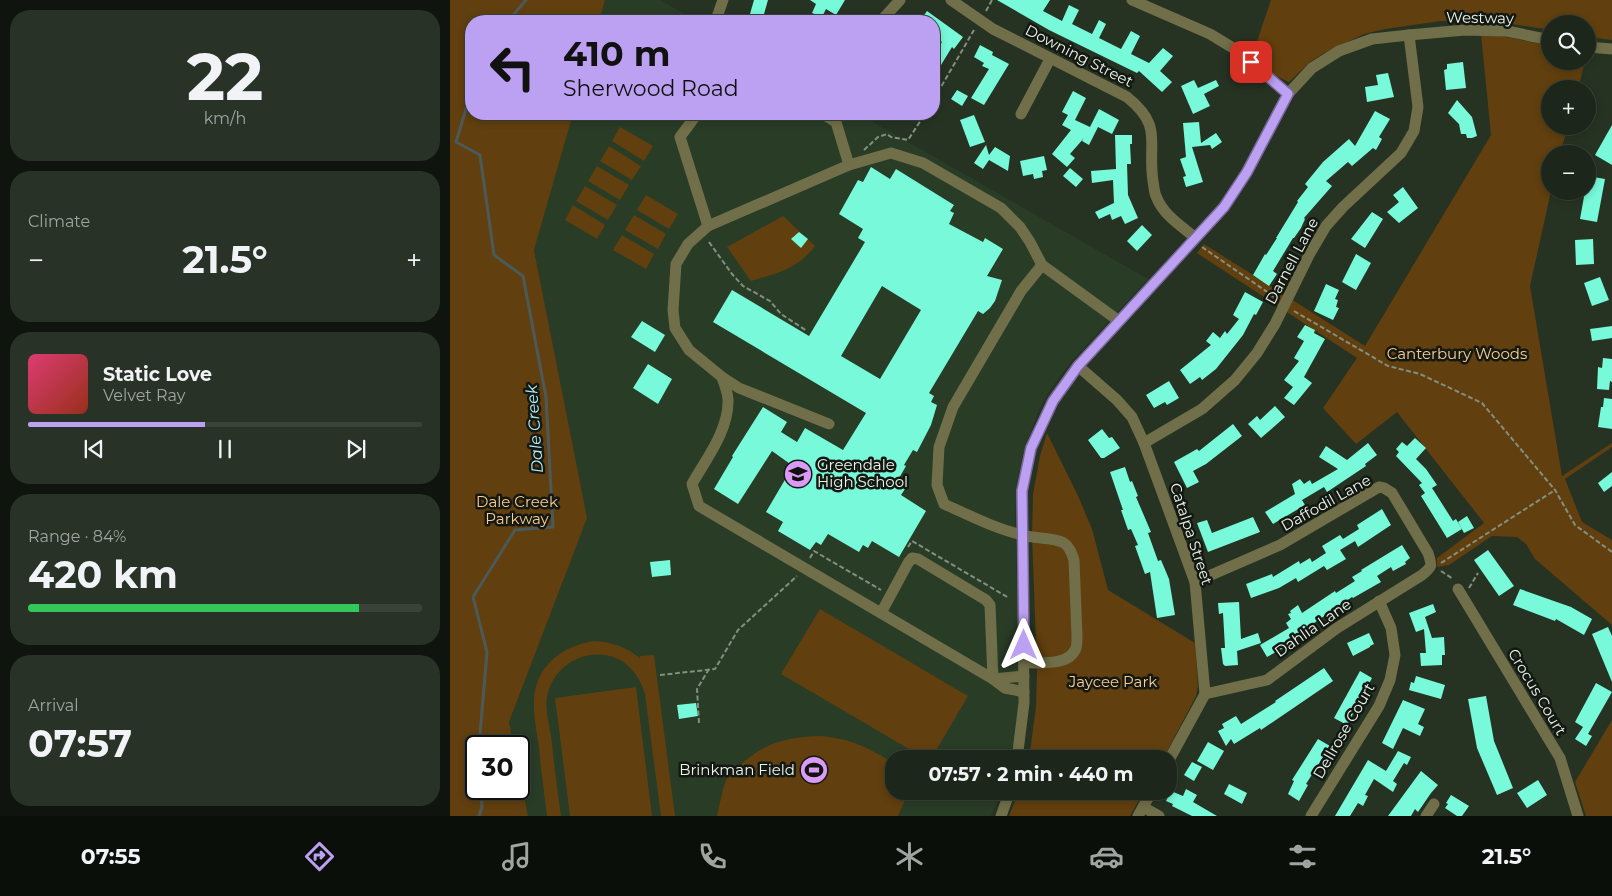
<!DOCTYPE html>
<meta charset="utf-8">
<style>
:root{--surface:#1c261a;--page:#293227;--text:#f1f3f6;--muted:#a0a5a2;--line:#3a4339;--accent:#bca0f2}
body{margin:0;font-family:Montserrat,sans-serif;background:var(--page);color:var(--text);height:100vh;display:flex;flex-direction:column;font-size:19px;white-space:nowrap}
*{box-sizing:border-box;margin:0}
p{font-size:16px;color:var(--muted)}
.icon{flex:none;width:28px;height:28px;fill:none;stroke:currentColor;stroke-width:2;stroke-linecap:round;stroke-linejoin:round}
.map{position:relative;flex:1;overflow:hidden}
.sheet{display:flex;flex-direction:column;gap:10px;padding:10px;background:#0f150e;width:450px}
.sheet>*{flex:none}
.hud{position:absolute;left:15px;top:15px;width:475px;height:105px;border-radius:20px;box-shadow:0 2px 8px #0003,0 0 0 1px var(--line);background:#bca0f2;color:#111;overflow:hidden}
.controls{position:absolute;left:1091px;top:15px;display:grid;gap:10px}
.controls a{display:grid;place-items:center;width:55px;height:55px;border-radius:50%;background:var(--surface);box-shadow:0 2px 8px #0003,0 0 0 1px var(--line);font-size:25px}
.speed{position:absolute;left:15px;top:735px;display:flex;gap:10px;font-size:25px;font-weight:700;text-align:center}
.speed>*{display:grid;place-content:center;width:65px;height:65px;border-radius:50%;background:var(--surface);box-shadow:0 2px 8px #0003,0 0 0 1px var(--line);line-height:1}
.speed .limit{border:2px solid #111;border-radius:8px;background:#fff;color:#111}
.pin{position:absolute;display:grid;place-items:center;width:42px;height:42px;color:#fff;margin:-21px;border-radius:10px;box-shadow:0 2px 8px #0006}
.me{position:absolute;width:55px;margin:-28px;rotate:0deg;stroke-linejoin:round;filter:drop-shadow(0 0 4px #0008)}
.turn{display:flex;align-items:center;gap:18px;height:105px;padding:0 15px;font-size:22px}
.turn .icon{width:65px;height:65px;stroke-width:2.5}
.turn b{display:block;font-size:35px;line-height:42px}
.big{font-size:38px;font-weight:700;line-height:1.1}
.sheet .widget{flex:1;display:flex;flex-direction:column;justify-content:center;gap:8px;min-width:0;padding:0 18px;border-radius:20px;background:var(--page)}
.sheet .dial{align-items:center;gap:0}
.dial b{font-size:65px;line-height:1}
.song{display:flex;align-items:center;gap:15px}
.cover{width:60px;height:60px;border-radius:8px;background:linear-gradient(135deg,hsl(340 70% 55%),hsl(10 70% 35%))}
.played{height:5px;border-radius:2px;background:linear-gradient(90deg,var(--accent) 45%,var(--line) 45%)}
.keys{display:flex;justify-content:space-around;direction:ltr}
.heat{display:flex;justify-content:space-between;align-items:center;font-size:28px;direction:ltr}
.charge{height:8px;border-radius:4px;background:linear-gradient(90deg,#34c759 84%,var(--line) 0)}
.trip{position:absolute;left:435px;top:750px;width:292px;height:50px;border-radius:20px;background:var(--surface);box-shadow:0 2px 8px #0003,0 0 0 1px var(--line);font-weight:700;line-height:50px;text-align:center}
.menu{display:flex;height:80px;justify-content:space-around;align-items:center;background:#0b0f0a;color:var(--muted)}
.menu .icon{width:35px;height:35px}
.menu .current{color:var(--accent)}
.menu b{font-size:22px;color:var(--text)}
main{display:flex;flex:1;min-height:0}
.map>svg:first-child{display:block}
</style>
<main>
<section class="sheet">
<div class="widget dial"><b>22</b><p>km/h</p></div>
<div class="widget"><p>Climate</p>
<div class="heat"><a>−</a><b class="big">21.5°</b><a>+</a></div>
</div>
<div class="widget">
<div class="song"><i class="cover"></i><div><b>Static Love</b><p>Velvet Ray</p></div></div>
<div class="played"></div>
<div class="keys"><svg class="icon" aria-label="previous" viewBox="0 0 24 24"><path d="M18 5L8 12l10 7zM5 5v14"/></svg><svg class="icon" aria-label="pause" viewBox="0 0 24 24"><path d="M8 5v14M16 5v14"/></svg><svg class="icon" aria-label="next" viewBox="0 0 24 24"><path d="M6 5l10 7-10 7zM19 5v14"/></svg></div>
</div>
<div class="widget"><p>Range · 84%</p><b class="big">420 km</b><div class="charge"></div></div>
<div class="widget"><p>Arrival</p><b class="big">07:57</b></div>
</section>
<div class="map">
<svg width="1162" height="816" viewBox="0 0 1162 816">
<rect width="100%" height="100%" fill="#263323"/>
<g fill="#293c26">
<polygon points="155,0 210,0 247,21 149,21"/>
<polygon points="123,114 409,114 698,279 621,362 598,393 588,412 572,458 567,489 565,516 569,661 568,709 561,759 444,759 444,791 552,791 541,816 78,816 69,771 69,746 64,746 59,722 136,518 84,250"/>
</g>
<g fill="#613f0e">
<polygon points="0,0 155,0 149,21 21,21 21,114 123,114 84,250 137,518 59,722 64,746 26,746 26,789 69,789 69,771 78,816 0,816"/>
<polygon points="821,0 1162,0 1162,40 1138,37 1138,24 1100,24 1100,30 1037,20 991,21 935,29 914,34 874,53 860,62 839,82 824,75 802,56"/>
<polygon points="1031,34 1052,36 1100,46 1100,61 1135,61 1128,89 1100,89 1100,126 1118,126 1110,154 1100,154 1101,191 1080,286 1112,476 1162,443 1162,447 1115,479 1132,522 1162,540 1162,625 1085,559 1076,544 1067,537 1042,536 999,565 987,567 987,558 1034,523 947,412 906,444 873,408 907,358 747,253 754,244 915,346 1041,135"/>
<polygon points="170,127 203,146 194,161 162,141"/>
<polygon points="159,146 191,166 182,180 150,161"/>
<polygon points="147,166 179,185 170,200 138,181"/>
<polygon points="135,186 167,205 158,220 126,201"/>
<polygon points="196,195 228,214 219,229 187,210"/>
<polygon points="123,205 155,225 147,239 115,220"/>
<polygon points="184,215 216,234 208,249 175,230"/>
<path d="M333 216 365 246C348 269 327 273 301 281L277 247Z"/>
<polygon points="172,235 204,254 196,269 163,250"/>
<polygon points="597,433 629,498 642,529 658,590 745,643 748,686 746,696 713,759 579,759 586,707 587,671 582,535 583,494 590,456"/>
<polygon points="370,609 518,696 481,759 476,759 331,674"/>
<path d="M144 641C162 642 176 647 190 658V656L204 655 225 816H211L195 694C189 675 177 659 156 655 128 651 102 669 97 697 95 710 99 723 101 736 104 762 107 789 111 816H97C94 793 91 770 89 747 87 732 83 716 84 701 85 666 112 646 144 641Z"/>
<polygon points="186,687 202,816 120,816 105,698"/>
<polygon points="1162,720 1162,816 1136,816 1125,782"/>
<path d="M370 736C403 739 416 747 444 763V791H459L448 816H267C270 804 272 789 277 778 279 774 284 770 288 767 313 743 336 737 370 736Z"/>
<polygon points="569,791 694,791 680,816 559,816"/>
</g>
<g fill="none" stroke-linecap="round" stroke-linejoin="round">
<g stroke="#4b5a58" stroke-width="3">
<polyline points="58,21 76,0"/>
<polyline points="21,95 19,99 6,142 30,155 44,255 73,276 96,397 103,527 65,530 23,597 37,652 29,746"/>
<polyline points="29,816 32,807 31,789"/>
</g>
</g>
<g fill="#77f9da" fill-rule="evenodd">
<polygon points="304,0 318,0 312,21 298,21"/>
<polygon points="360,0 395,0 386,15 376,9 372,17 362,13 366,4"/>
<polygon points="547,0 600,0 593,11 612,21 619,5 629,10 622,24 642,34 649,20 656,24 649,38 671,49 681,31 690,36 681,54 699,63 713,48 723,56 710,71 722,82 712,92 689,71 687,73 599,30"/>
<polygon points="477,11 513,37 504,49 502,47 491,65 484,60 484,55 492,42 484,36 484,21 470,21"/>
<polygon points="530,45 543,52 542,55 559,64 534,105 521,98 539,69 532,66 534,63 524,57"/>
<polygon points="1013,62 1016,88 996,90 994,70 997,69 997,64"/>
<polygon points="938,73 944,97 917,102 915,87 928,85 926,75"/>
<polygon points="744,80 748,88 766,80 769,86 754,94 760,106 743,114 731,86"/>
<polygon points="507,90 518,96 512,106 501,99"/>
<polygon points="623,91 636,98 625,120 640,127 649,109 669,120 662,134 648,127 639,145 632,141 634,138 620,154 625,158 617,167 602,154 621,130 612,125 618,115 612,112"/>
<polygon points="1007,100 1022,117 1027,136 1022,138 1017,138 1016,134 1011,134 1009,124 998,113"/>
<polygon points="925,111 940,119 929,137 932,139 926,150 923,148 902,166 898,162 876,181 882,186 854,218 855,219 851,228 844,238 843,238 823,271 827,274 819,286 803,275 815,254 816,255 827,238 826,238 848,202 847,201 858,187 855,184 873,162 899,139 905,146"/>
<polygon points="524,115 535,142 520,147 510,120"/>
<polygon points="749,122 751,143 766,133 772,142 762,149 760,145 742,147 753,182 736,187 733,177 736,176 730,159 736,157 733,123"/>
<polygon points="1162,125 1162,165 1145,155"/>
<polygon points="665,135 682,135 682,144 680,144 681,164 677,164 678,195 688,218 675,224 671,216 662,220 660,214 649,219 645,212 664,203 663,180 642,183 641,171 666,169"/>
<polygon points="536,145 539,155 545,147 560,156 558,171 539,160 533,169 524,163"/>
<polygon points="594,156 597,170 592,171 593,177 584,179 583,174 573,176 570,161"/>
<path d="M421 167 440 179 446 169 504 205 500 211 504 213 499 224 533 242 535 238 553 249 537 276 552 280 545 301 540 308 533 314 528 311 479 393 484 396 481 402 487 405 481 425 467 452 463 450 454 465 456 466 448 480 457 486 451 495 476 511 449 557 422 541 418 548 413 545 409 552 378 534 371 545 366 542 360 550 328 531 333 522 316 512 343 466 322 451 288 504 264 489 283 457 282 456 313 407 337 422 331 432 347 442 355 428 393 450 416 413 263 322 282 290 359 336 415 242 408 238 413 229 389 214 408 180 413 182ZM432 286 471 310 430 379 391 356Z"/>
<polygon points="620,168 633,179 626,187 613,176"/>
<polygon points="1138,176 1155,179 1147,222 1130,219 1135,191 1138,191"/>
<polygon points="953,187 968,208 949,223 937,212 949,202 943,195"/>
<polygon points="922,212 933,219 915,248 901,239"/>
<polygon points="692,225 702,235 687,251 677,241"/>
<polygon points="349,232 358,239 351,248 341,239"/>
<polygon points="1143,239 1144,264 1126,265 1125,240"/>
<polygon points="906,254 921,263 906,290 892,282"/>
<polygon points="1150,277 1159,300 1142,306 1134,283"/>
<polygon points="876,284 889,290 885,299 888,300 886,307 889,308 883,320 864,311"/>
<polygon points="795,292 813,302 806,315 804,314 793,335 766,369 752,380 750,377 740,384 730,370 761,345 756,341 763,332 770,338 775,331 777,334 789,319 783,315"/>
<polygon points="192,321 215,335 205,352 181,337"/>
<polygon points="855,325 865,330 864,333 875,339 854,377 862,383 844,405 834,398 843,387 834,380 849,361 844,358 854,341 847,337"/>
<polygon points="1162,326 1162,338 1142,341 1140,329"/>
<polygon points="1153,358 1162,359 1162,382 1160,381 1159,390 1147,389 1148,367 1152,368"/>
<polygon points="198,364 222,379 208,404 183,388"/>
<polygon points="719,381 729,398 717,405 715,402 704,408 696,395"/>
<polygon points="1154,398 1162,399 1162,429 1148,427 1151,407 1153,407"/>
<polygon points="825,406 835,417 811,438 798,424 807,416 810,420"/>
<polygon points="783,424 792,436 756,464 743,471 749,482 737,488 724,462 747,449 749,451"/>
<polygon points="652,429 659,438 662,437 670,448 654,458 651,458 638,440"/>
<polygon points="965,438 976,448 966,459 976,469 987,485 982,488 1003,521 1006,519 1012,529 997,538 971,496 975,493 969,485 972,483 946,456 949,452 946,449 952,442 957,446"/>
<polygon points="918,443 927,455 915,464 916,466 877,492 874,487 852,500 855,505 823,524 815,512 845,494 842,484 850,479 854,484 860,480 862,484 888,469 869,457 876,446 897,460"/>
<polygon points="675,467 680,482 682,481 688,496 686,497 701,532 698,533 708,561 711,560 719,579 725,615 707,618 700,572 695,574 685,546 688,545 681,529 678,530 671,510 673,510 660,472"/>
<polygon points="1162,472 1162,486 1154,492 1148,483"/>
<polygon points="932,509 941,525 908,547 905,541 890,550 896,559 877,570 874,566 848,582 846,578 829,588 801,598 796,584 822,574 823,577 849,561 850,564 860,558 862,562 876,553 872,546 890,535 893,539 909,529 907,525"/>
<polygon points="1017,516 1024,528 1014,533 1008,522"/>
<polygon points="803,517 810,532 758,552 747,523 757,520 762,533"/>
<polygon points="952,545 960,558 955,562 956,564 943,571 941,567 927,576 931,582 903,598 902,597 864,623 865,625 831,644 833,648 817,657 810,645 839,628 836,623 841,619 838,614 841,613 840,611 848,605 852,613 885,591 886,593 905,581 902,577 912,571 911,570"/>
<polygon points="1038,550 1064,586 1049,596 1024,560"/>
<polygon points="220,560 221,575 202,577 200,562"/>
<polygon points="1070,589 1121,607 1142,619 1134,635 1106,619 1105,621 1063,605"/>
<polygon points="789,602 791,639 808,633 811,643 787,651 788,665 775,666 773,664 771,648 775,648 773,613 769,614 768,603"/>
<polygon points="983,604 986,612 975,617 982,638 994,637 995,655 992,655 992,665 971,666 970,653 976,653 974,629 966,632 959,613"/>
<polygon points="1158,627 1162,636 1162,682 1142,634"/>
<polygon points="919,633 924,644 920,646 920,647 903,656 897,643"/>
<polygon points="874,668 883,681 811,730 810,728 784,744 781,739 776,746 768,731 774,728 772,724 786,716 791,724 826,702 825,701"/>
<polygon points="910,671 922,678 897,725 884,718"/>
<polygon points="966,676 995,685 991,699 959,690 961,682 964,683"/>
<polygon points="1146,683 1162,692 1138,734 1142,736 1136,746 1125,739 1133,727 1125,722"/>
<polygon points="1036,696 1044,741 1063,788 1047,795 1027,748 1018,699"/>
<polygon points="953,700 975,709 968,724 974,727 970,736 953,728 943,749 932,743"/>
<polygon points="246,703 248,716 229,719 227,705"/>
<polygon points="868,739 880,746 856,784 858,785 849,801 838,794 844,781 842,780"/>
<polygon points="758,742 774,751 763,770 747,761"/>
<polygon points="948,751 961,757 957,765 954,763 943,781 947,784 943,792 924,779 915,795 918,796 913,806 908,803 900,816 885,816 918,760 936,771"/>
<polygon points="742,762 752,767 744,781 734,775"/>
<polygon points="971,771 988,785 981,793 968,812 965,809 961,816 938,816"/>
<polygon points="1088,780 1097,795 1077,808 1067,793"/>
<polygon points="779,784 797,793 792,804 774,794"/>
<polygon points="736,789 747,795 743,802 767,816 742,816 722,806 723,804 716,801 721,791 733,796"/>
<polygon points="1001,795 1019,806 1012,816 1007,816 995,808 998,804 996,803"/>
</g>
<g fill="none" stroke-linecap="round" stroke-linejoin="round">
<g stroke="#838f81" stroke-width="2" stroke-dasharray="5 2.5" stroke-linecap="butt">
<polyline points="536,11 542,0"/>
<polyline points="484,99 524,30"/>
<polyline points="414,150 428,137 437,134 441,137 458,140 475,114"/>
<polyline points="259,242 282,274 293,286 320,301 331,314 357,331"/>
<polyline points="752,247 826,298"/>
<polyline points="844,311 938,366 970,374 1032,403 1105,490 1125,525 1162,552"/>
<polyline points="458,547 462,541 559,598"/>
<polyline points="360,558 364,551 431,590"/>
<polyline points="991,563 1105,490"/>
<polyline points="991,571 1003,579"/>
<polyline points="1019,588 1028,573"/>
<polyline points="210,675 265,669 288,630 347,576"/>
<polyline points="249,723 247,689 259,669"/>
</g>
<g stroke="#716f49" stroke-width="11">
<path d="M501 0 543 29 677 97C714 127 697 141 703 181 704 186 704 192 706 196 713 215 731 226 746 238"/>
<polyline points="682,0 760,34 788,51 838,94"/>
<polyline points="267,17 273,0"/>
<polyline points="431,21 450,0"/>
<polyline points="1138,47 1162,49"/>
<polyline points="247,114 230,137 258,226 238,244 226,264 223,310 225,328 239,350 272,377 289,388 379,424"/>
<polyline points="373,114 386,122 399,165 441,153 473,163 551,208 570,227 580,242 592,265 669,321"/>
<polyline points="571,114 600,59"/>
<polyline points="258,226 399,165"/>
<polyline points="628,366 667,400 682,417 694,443 745,582 755,694 719,760"/>
<path d="M272 377C274 384 278 392 278 400 279 430 256 459 242 484L249 506 543 679 555 688 574 692"/>
<polyline points="694,443 752,409 785,380 807,353 825,324 859,255 876,226 893,207 951,153 964,131 968,107 959,35"/>
<path d="M745 582 830 545 929 487 934 488 942 493 978 553C982 566 983 566 972 575L887 628 817 680 755 694"/>
<polyline points="1008,589 1110,758 1128,816"/>
<polyline points="431,613 458,563 462,558 468,559 536,600 540,605 543,679"/>
<path d="M574 663C589 662 619 667 626 648 627 645 627 640 627 636L624 560C622 554 620 547 614 543 603 537 585 539 573 535 545 529 519 515 494 504L487 485 489 447 503 407 571 291 592 265"/>
<polyline points="543,679 574,676"/>
<polyline points="567,759 574,703 572,491 581,448 603,401 628,366 774,207 797,172 838,94 862,68 889,51 922,39 959,35 1015,30 1057,31 1100,40"/>
<polyline points="693,807 709,816"/>
<polyline points="551,816 560,791"/>
<polyline points="688,816 702,791"/>
<polyline points="861,816 929,706 940,680 945,655 941,628 929,601"/>
<polyline points="976,816 984,804"/>
</g>
</g>
<g fill="none" stroke-linecap="round" stroke-linejoin="round">
<defs>
<polyline id="route" points="574,645 572,491 581,448 603,401 628,366 774,207 797,172 838,94 801,62"/>
</defs>
<use href="#route" stroke="#7a689d" stroke-width="12"/>
<use href="#route" stroke="#bca0f2" stroke-width="9"/>
</g>
<defs>
<symbol id="school-disc" viewBox="-11 -11 22 22"><circle r="9.5" fill="#da9af6" stroke="#131912"/><path d="M0-5L7-2L0 1L-7-2ZM-4 1L0 2.5L4 1V4Q0 6-4 4Z" fill="#111"/></symbol>
<symbol id="stadium-disc" viewBox="-11 -11 22 22"><circle r="9.5" fill="#da9af6" stroke="#131912"/><path d="M0-5a6.5 5 0 1 0 0 10a6.5 5 0 1 0 0-10ZM-3.5-1.8h7v3.6h-7Z" fill="#111"/></symbol>
</defs>
<g fill-rule="evenodd">
<use href="#school-disc" x="332" y="458" width="32" height="32"/>
<use href="#stadium-disc" x="348" y="754" width="32" height="32"/>
</g>
<g text-anchor="middle" stroke-width="5" stroke-linejoin="round" paint-order="stroke">
<g font-size="15" fill="#ecf5ea" stroke="#131912">
<text transform="translate(1030 18) rotate(1)" y="5">Westway</text>
<text transform="translate(629 56) rotate(27)" y="5">Downing Street</text>
<text transform="translate(842 261) rotate(-62)" y="5">Darnell Lane</text>
<text transform="translate(876 503) rotate(-29)" y="5">Daffodil Lane</text>
<text transform="translate(741 534) rotate(72)" y="5">Catalpa Street</text>
<text transform="translate(863 628) rotate(-35)" y="5">Dahlia Lane</text>
<text transform="translate(1087 692) rotate(59)" y="5">Crocus Court</text>
<text transform="translate(894 731) rotate(-60)" y="5">Dellrose Court</text>
</g>
<g font-size="15" fill="#fccc91" stroke="#131912">
<text x="1007" y="359">Canterbury Woods</text>
<text x="67" y="507">Dale Creek<tspan x="67" dy="17">Parkway</tspan></text>
<text x="663" y="687">Jaycee Park</text>
</g>
<g font-size="15" fill="#ecf5ea" stroke="#131912" text-anchor="start">
<text x="367" y="470">Greendale<tspan x="367" dy="17">High School</tspan></text>
<text x="345" y="775" text-anchor="end">Brinkman Field</text>
</g>
<g font-size="16" font-style="italic" fill="#b4effa" stroke="#131912">
<text transform="translate(84 429) rotate(-94)" y="6">Dale Creek</text>
</g>
</g>
</svg>
<div class="controls">
<a><svg class="icon" aria-label="search" viewBox="0 0 24 24"><circle cx="10" cy="10" r="6"/><path d="M15 15l6 6"/></svg></a>
<a>+</a>
<a>−</a>
</div>
<div class="speed"><div class="limit">30</div></div>
<div class="pin" style="left:801px;top:62px;background:#d93025"><svg class="icon" aria-label="arrive" viewBox="0 0 24 24"><path d="M6 21V4h12l-3 4 3 4H6"/></svg></div>
<svg class="me" style="left:574px;top:645px" viewBox="-20 -20 40 40"><path d="M0-17L14 15 0 8-14 15z" fill="#bca0f2" stroke="#fff" stroke-width="4"/></svg>
<div class="trip">07:57 · 2 min · 440 m</div>
<div class="hud">
<div class="turn"><svg class="icon" aria-label="left" viewBox="0 0 24 24"><path d="M17 20v-9H6M10 6l-5 5 5 5"/></svg><div><b>410 m</b>Sherwood Road</div></div>
</div>
</div>
</main>
<nav class="menu">
<b>07:55</b>
<svg class="icon current" aria-label="directions" viewBox="0 0 24 24"><path d="M12 3l9 9-9 9-9-9zM9 14v-3h6M13 9l2 2-2 2"/></svg>
<svg class="icon" aria-label="music" viewBox="0 0 24 24"><path d="M9 18V5l10-2v13"/><circle cx="6" cy="18" r="3"/><circle cx="16" cy="16" r="3"/></svg>
<svg class="icon" aria-label="phone" viewBox="0 0 24 24"><path d="M5 4h4l2 5-3 2q2 4 5 5l2-3 5 2v4C11 20 4 13 5 4z"/></svg>
<svg class="icon" aria-label="climate" viewBox="0 0 24 24"><path d="M12 3v18M4 7l16 10M4 17L20 7"/></svg>
<svg class="icon" aria-label="car" viewBox="0 0 24 24"><path d="M5 17H2v-5l4-1 3-4h7l3 4 3 1v5h-3M9 17h6M6 11h13"/><circle cx="7" cy="17" r="2"/><circle cx="17" cy="17" r="2"/></svg>
<svg class="icon" aria-label="filters" viewBox="0 0 24 24"><path d="M4 7h16M4 17h16"/><circle cx="9" cy="7" r="2"/><circle cx="15" cy="17" r="2"/></svg>
<b>21.5°</b>
</nav>
